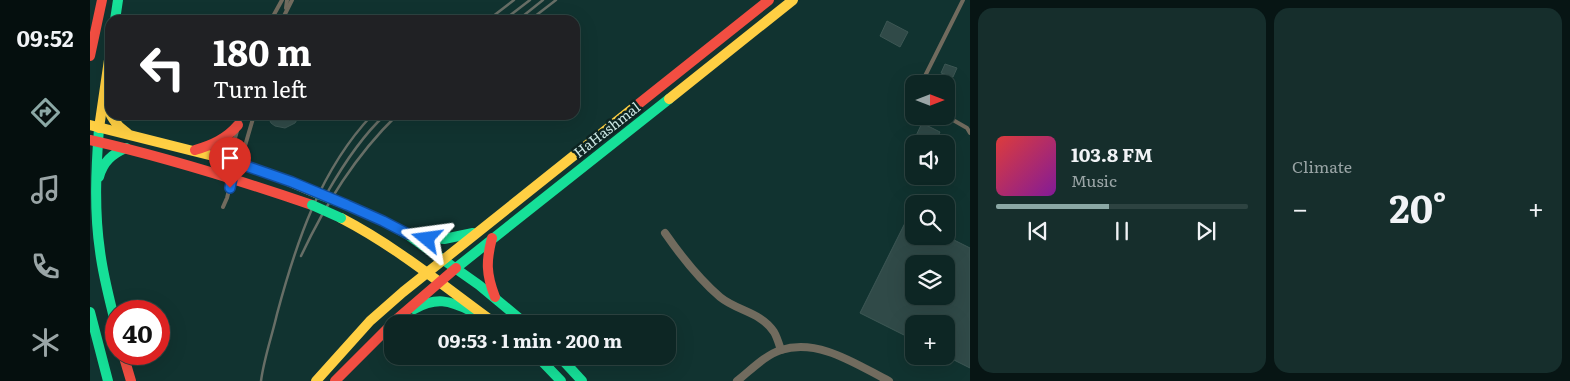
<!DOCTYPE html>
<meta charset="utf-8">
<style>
:root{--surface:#0d2624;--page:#162e2c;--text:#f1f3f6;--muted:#9aa5a6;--line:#2d4341;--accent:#8ba8a5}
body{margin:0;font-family:Literata,serif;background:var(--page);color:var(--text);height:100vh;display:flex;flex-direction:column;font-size:19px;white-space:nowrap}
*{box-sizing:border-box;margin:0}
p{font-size:16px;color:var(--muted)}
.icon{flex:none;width:28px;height:28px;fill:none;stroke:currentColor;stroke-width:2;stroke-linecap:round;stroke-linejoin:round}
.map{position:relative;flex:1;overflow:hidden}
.sheet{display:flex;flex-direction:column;gap:8px;padding:8px;background:#071514;width:600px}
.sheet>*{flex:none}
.banner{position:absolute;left:15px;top:15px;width:475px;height:105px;border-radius:15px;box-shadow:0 5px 20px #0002,0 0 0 1px var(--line);background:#202124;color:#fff;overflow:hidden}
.needle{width:32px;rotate:90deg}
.fabs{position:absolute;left:815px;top:75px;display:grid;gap:10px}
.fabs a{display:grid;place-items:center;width:50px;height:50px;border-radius:10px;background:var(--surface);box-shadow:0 5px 20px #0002,0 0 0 1px var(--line);font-size:25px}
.speed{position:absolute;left:15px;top:300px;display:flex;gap:10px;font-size:25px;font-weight:700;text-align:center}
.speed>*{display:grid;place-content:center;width:65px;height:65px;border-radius:50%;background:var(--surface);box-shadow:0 5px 20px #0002,0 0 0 1px var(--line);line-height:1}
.speed .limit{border:8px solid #d22;background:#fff;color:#111}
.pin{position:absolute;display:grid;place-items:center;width:42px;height:42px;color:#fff;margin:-51px -21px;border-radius:50% 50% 50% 0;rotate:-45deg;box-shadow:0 0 5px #0007}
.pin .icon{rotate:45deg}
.me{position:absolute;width:55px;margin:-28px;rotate:286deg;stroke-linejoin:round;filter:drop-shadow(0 0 4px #0008)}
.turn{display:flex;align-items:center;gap:18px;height:105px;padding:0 25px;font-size:22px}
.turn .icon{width:65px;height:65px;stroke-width:2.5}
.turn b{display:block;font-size:35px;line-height:42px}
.big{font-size:38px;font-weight:700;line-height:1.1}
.sheet .widget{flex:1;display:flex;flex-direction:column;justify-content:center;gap:8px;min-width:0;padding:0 18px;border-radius:15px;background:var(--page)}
.song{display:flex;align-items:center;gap:15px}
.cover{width:60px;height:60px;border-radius:8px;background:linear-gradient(135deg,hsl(0 70% 55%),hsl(290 70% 35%))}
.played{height:5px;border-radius:2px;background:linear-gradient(90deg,var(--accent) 45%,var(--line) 45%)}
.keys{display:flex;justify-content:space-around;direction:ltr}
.heat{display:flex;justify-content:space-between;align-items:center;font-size:28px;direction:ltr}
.sheet .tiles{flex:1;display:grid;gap:8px;grid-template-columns:repeat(2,1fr)}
.trip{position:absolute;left:294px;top:315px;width:292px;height:50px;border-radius:15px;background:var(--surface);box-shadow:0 5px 20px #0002,0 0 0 1px var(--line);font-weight:700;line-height:50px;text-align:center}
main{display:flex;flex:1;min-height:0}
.tab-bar{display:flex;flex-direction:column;width:90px;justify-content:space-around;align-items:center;background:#050f0e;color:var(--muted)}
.tab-bar .icon{width:35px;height:35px}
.tab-bar .on{color:var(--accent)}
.tab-bar b{font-size:22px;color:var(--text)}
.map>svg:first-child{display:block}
</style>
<main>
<nav class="tab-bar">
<b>09:52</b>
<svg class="icon on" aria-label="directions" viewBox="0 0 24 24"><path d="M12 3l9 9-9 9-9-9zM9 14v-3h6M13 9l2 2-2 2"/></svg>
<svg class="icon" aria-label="music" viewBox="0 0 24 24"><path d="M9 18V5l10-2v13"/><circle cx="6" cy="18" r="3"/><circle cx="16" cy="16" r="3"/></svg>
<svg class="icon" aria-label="phone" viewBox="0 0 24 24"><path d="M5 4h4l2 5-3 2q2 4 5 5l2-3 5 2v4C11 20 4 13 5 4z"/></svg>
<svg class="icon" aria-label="climate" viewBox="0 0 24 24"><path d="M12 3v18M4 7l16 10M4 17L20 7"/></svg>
</nav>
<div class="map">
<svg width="880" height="381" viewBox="0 0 880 381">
<rect width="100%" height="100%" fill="#113330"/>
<g fill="#304a48" stroke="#3d5754" fill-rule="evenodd">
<polygon points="797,21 818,32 810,47 790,36"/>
<polygon points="855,64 867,68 863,77 851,73"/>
<polygon points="177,115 210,115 205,123 195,128 185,126 181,123"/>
<polygon points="832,123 850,132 844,144 832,144 824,140"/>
<path d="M818 217 824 220V236H856L880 248V368L856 356V324H824V340L770 313ZM824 264H856V296H824Z"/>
</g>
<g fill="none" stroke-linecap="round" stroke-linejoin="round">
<g stroke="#716b5e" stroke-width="4">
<polyline points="196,8 197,0"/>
<polyline points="181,20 192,0"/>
<polyline points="192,20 202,0"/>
<polyline points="831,84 873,0"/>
<polyline points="856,116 877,128 880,133"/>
<polyline points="149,124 151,115"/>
<polyline points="142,175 139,160 147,131"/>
<polyline points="133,207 137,198 142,178 150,163 164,115"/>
</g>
<g stroke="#716b5e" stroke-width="8">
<path d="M575 233C591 256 609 279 630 297 647 311 671 312 684 332 687 337 689 344 691 350"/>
<path d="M647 381C660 371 675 355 691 350 729 338 767 365 799 381"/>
</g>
<g stroke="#16e098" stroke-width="10">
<polyline points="25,20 28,0"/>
<path d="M9 128C6 169 4 210 10 251 13 276 20 301 26 326"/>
<path d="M9 177C13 162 22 154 36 148"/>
<polyline points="257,205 293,221 318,235 389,285 436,324"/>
<polyline points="324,236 354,239 383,233"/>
<polyline points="366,268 579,99"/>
<path d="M324 309C346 297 359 300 381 311"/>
<polyline points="0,312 18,381"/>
<polyline points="447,356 471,381"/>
<polyline points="469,356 492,381"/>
</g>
<g stroke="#ffcf43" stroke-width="10">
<polyline points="579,99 703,0"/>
<path d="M16 101C19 115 25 125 37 133"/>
<polyline points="0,125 139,160 186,176 228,194"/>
<polyline points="9,128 20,53"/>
<path d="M251 218C307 247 355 287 406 324"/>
<polyline points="226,381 280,321 313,292 546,106"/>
</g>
<g stroke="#f24e42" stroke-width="10">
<polyline points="0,56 12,0"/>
<polyline points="546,106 679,0"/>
<path d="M0 140C75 157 149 180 222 205"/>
<path d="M105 150C122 145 136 139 148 125"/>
<path d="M402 238C396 261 396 274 405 297"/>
<polyline points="33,354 41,381"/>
<polyline points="245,381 308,318 366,268"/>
</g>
<g stroke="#676e66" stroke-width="2.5">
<polyline points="398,20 424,0"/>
<polyline points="414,20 440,0"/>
<polyline points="428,20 453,0"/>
<polyline points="440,20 466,0"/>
<path d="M237 193C253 165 271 137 295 115"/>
<path d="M211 256C236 203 265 156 307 115"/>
<path d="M171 381C174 358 182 336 187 314 206 243 230 170 282 115"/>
</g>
<g stroke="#16e098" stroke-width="10">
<polyline points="228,194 257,205"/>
<polyline points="222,205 251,218"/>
</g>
</g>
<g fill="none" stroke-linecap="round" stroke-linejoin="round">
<defs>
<polyline id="route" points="140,188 142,178 139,160 202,182 257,205 293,221 318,234 337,239"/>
</defs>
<use href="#route" stroke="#114b97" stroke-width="12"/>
<use href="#route" stroke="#1a73e8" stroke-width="9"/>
</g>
<g text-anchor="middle" stroke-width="5" stroke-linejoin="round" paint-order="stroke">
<g font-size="14" fill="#cce7e4" stroke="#0d2422">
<text transform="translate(517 130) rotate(-38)" y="5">HaHashmal</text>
</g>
</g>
</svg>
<div class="fabs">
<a><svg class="needle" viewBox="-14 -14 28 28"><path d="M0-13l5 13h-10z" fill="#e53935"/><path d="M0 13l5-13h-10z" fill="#9aa5a6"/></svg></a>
<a><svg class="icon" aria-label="sound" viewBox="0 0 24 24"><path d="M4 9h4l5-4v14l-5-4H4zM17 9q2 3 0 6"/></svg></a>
<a><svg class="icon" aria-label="search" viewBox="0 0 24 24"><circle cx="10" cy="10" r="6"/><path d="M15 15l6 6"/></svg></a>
<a><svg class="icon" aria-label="layers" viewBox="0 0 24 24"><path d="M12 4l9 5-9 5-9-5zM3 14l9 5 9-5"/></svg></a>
<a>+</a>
</div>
<div class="speed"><div class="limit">40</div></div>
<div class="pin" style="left:140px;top:188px;background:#d93025"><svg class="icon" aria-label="arrive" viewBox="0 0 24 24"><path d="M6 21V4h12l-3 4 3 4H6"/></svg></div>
<svg class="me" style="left:337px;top:239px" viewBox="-20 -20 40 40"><path d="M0-17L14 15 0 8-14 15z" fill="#1a73e8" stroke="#fff" stroke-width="4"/></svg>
<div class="trip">09:53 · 1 min · 200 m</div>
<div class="banner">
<div class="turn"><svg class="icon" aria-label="left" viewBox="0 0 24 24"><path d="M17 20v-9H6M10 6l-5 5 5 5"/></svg><div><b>180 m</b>Turn left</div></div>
</div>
</div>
<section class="sheet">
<div class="tiles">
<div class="widget">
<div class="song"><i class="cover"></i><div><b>103.8 FM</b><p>Music</p></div></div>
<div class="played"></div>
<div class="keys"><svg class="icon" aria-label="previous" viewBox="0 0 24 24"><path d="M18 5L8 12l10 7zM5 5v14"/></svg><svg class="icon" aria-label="pause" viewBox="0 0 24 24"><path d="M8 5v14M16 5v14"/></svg><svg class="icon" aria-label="next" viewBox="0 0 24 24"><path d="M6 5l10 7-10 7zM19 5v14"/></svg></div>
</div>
<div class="widget"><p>Climate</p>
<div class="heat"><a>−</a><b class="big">20°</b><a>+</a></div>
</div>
</div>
</section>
</main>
